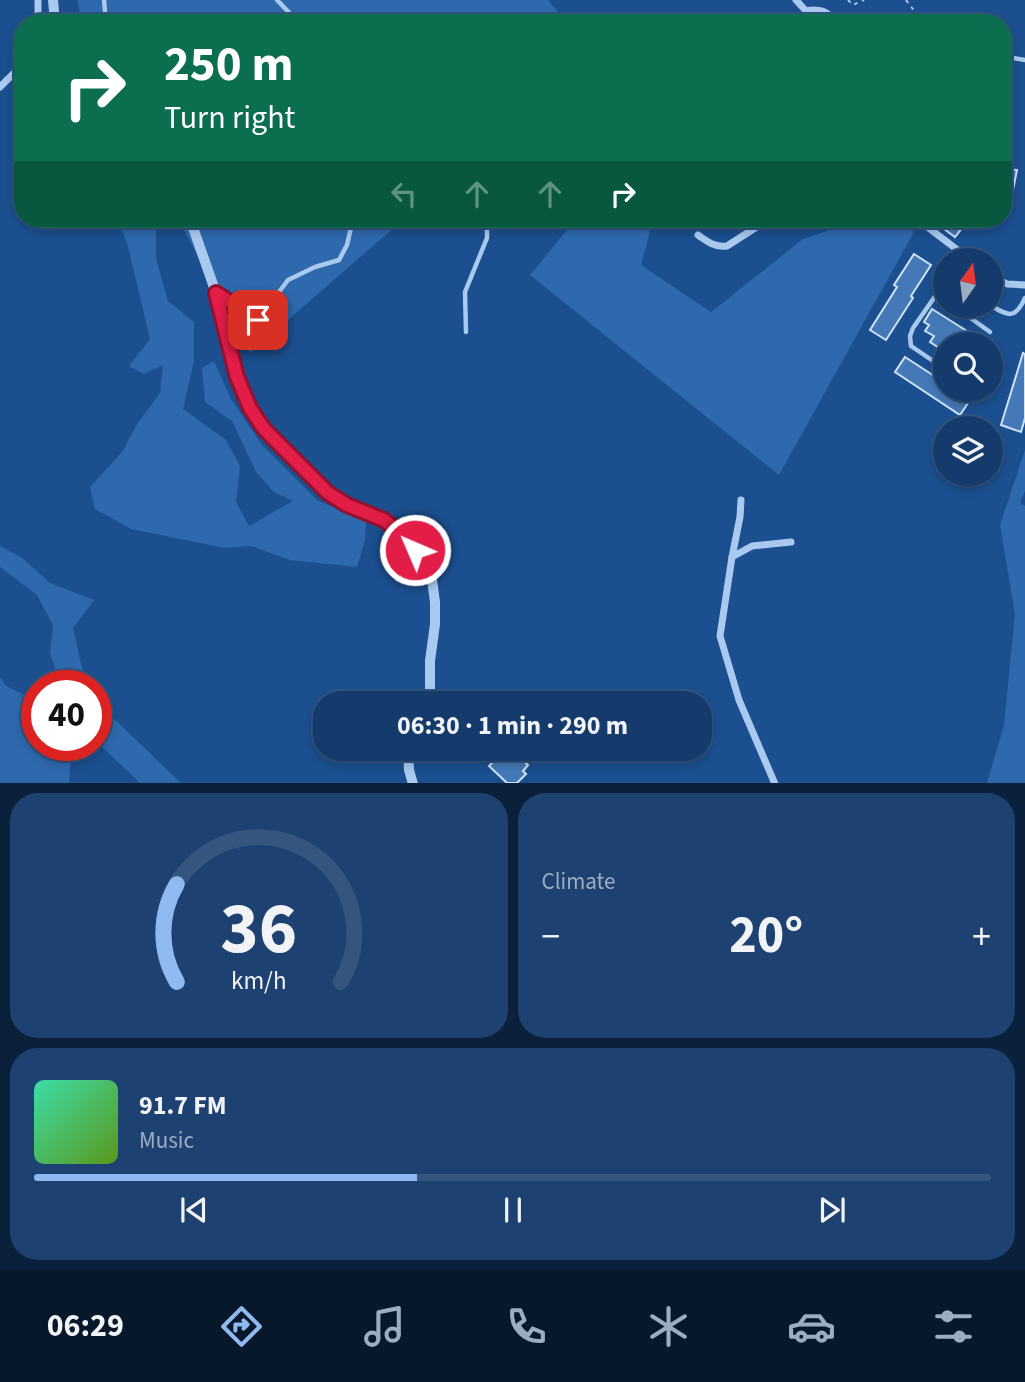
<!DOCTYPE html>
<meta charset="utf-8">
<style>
:root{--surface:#143b6b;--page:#1d4271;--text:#f1f3f6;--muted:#9dadc1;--line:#33557e;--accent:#90b9f0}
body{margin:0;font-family:"Source Sans 3",sans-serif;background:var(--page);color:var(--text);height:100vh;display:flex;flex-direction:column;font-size:26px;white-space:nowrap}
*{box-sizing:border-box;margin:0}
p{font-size:23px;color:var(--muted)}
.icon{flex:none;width:38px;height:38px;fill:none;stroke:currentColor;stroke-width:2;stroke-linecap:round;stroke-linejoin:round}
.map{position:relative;height:783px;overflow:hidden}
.details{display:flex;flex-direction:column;gap:10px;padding:10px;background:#0b203b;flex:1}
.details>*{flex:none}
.banner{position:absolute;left:14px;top:14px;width:998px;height:214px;border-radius:28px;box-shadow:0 4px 10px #0003,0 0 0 2px var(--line);background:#0b6e4f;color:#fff;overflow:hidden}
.needle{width:46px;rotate:14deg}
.buttons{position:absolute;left:933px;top:248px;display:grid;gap:14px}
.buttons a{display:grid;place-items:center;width:70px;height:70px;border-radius:50%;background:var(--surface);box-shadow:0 4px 10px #0003,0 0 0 2px var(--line);font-size:35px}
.speed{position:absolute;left:21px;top:670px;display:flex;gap:14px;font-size:35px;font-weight:700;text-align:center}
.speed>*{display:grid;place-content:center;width:91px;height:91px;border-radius:50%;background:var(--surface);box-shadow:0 4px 10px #0003,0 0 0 2px var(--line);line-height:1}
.speed .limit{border:10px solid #d22;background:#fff;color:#111}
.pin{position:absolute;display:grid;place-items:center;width:60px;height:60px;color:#fff;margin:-30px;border-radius:14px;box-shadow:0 4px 10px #0006}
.me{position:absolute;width:77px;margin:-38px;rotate:315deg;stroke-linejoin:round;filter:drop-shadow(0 0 5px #0008)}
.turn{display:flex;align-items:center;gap:24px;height:147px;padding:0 35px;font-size:32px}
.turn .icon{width:91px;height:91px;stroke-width:2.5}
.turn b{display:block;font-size:49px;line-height:60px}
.lanes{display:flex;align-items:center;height:66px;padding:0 35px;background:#0003;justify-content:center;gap:35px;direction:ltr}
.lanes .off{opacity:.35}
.big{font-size:52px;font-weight:700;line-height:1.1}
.details .tile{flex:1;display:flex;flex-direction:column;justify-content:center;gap:10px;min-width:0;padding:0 24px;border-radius:28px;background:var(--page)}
.details .dial{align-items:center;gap:0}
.dial svg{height:182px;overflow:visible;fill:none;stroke:var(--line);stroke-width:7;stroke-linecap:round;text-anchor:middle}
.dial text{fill:var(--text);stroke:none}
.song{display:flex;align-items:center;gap:21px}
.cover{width:84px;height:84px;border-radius:10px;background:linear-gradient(135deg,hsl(160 70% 55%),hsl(90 70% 35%))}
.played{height:7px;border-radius:4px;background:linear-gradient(90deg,var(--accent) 40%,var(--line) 40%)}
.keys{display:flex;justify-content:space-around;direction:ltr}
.heat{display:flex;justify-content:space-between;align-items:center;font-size:38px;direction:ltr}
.details .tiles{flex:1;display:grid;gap:10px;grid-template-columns:1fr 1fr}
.tile:last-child{grid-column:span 2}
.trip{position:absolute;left:313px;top:691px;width:399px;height:70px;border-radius:28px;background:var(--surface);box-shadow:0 4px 10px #0003,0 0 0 2px var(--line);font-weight:700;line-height:70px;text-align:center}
.menu{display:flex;height:112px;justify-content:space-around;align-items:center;background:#08182b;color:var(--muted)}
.menu .icon{width:49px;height:49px}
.menu .active{color:var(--accent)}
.menu b{font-size:32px;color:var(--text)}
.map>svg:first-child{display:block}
</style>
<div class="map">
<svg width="1025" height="784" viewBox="0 0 1025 784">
<rect width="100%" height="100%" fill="#1b4f8f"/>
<g fill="#2e69ad">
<polygon points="77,0 548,0 567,23 82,23"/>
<polygon points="118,219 156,219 156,259 168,301 194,322 194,361 183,409 226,440 240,466 236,502 249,526 293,501 274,492 256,472 232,421 205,402 202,368 214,361 231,399 262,445 317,500 366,522 365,540 357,567 290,560 251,546 225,548 131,529 95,509 90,487 123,451 137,424 160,393 163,365 144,374 129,366 150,339 127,243"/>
<polygon points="178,219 404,219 250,353"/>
<polygon points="576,219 650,219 649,235 641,265 711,312 803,239 862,219 897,219 914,232 779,475 530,275"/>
<polygon points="1025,450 1025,491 1020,503 1025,506 1025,783 987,783 1004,725 1015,614 1000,525"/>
<polygon points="0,546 21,557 50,583 94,600 73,628 82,668 92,686 61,686 50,653 53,625 37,595 0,567"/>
<polygon points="0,677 6,686 37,701 37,746 72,746 69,783 0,783"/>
<polygon points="96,693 107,712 181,783 140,783 96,741"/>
</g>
<g fill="#4478b7" stroke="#cfe3fa" stroke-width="2">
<polygon points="1003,168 1017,170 1012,195 1003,193"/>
<polygon points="945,219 969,219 955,237 940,226"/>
<polygon points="914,254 931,265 911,296 913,298 886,340 870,330 897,287 894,285"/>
<polygon points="932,309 989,345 945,345 945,352 930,342 934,336 925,331 929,325 924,322"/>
<polygon points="1023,353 1025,354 1025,418 1021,432 1001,425"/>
<polygon points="905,357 945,383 945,390 956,390 970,400 960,415 895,372"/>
<polygon points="506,749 518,749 523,753 519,757 528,765 523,771 526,774 517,783 507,783 489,766"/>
</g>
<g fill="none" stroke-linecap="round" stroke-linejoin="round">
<g stroke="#a9c9ee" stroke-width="2" stroke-dasharray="3.5 5" stroke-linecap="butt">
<polyline points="848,0 853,5 864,0"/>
<polyline points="906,0 916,13 918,23"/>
</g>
<g stroke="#a9c9ee" stroke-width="4.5">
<polyline points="104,0 106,23"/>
<polyline points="277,0 299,23"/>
<polyline points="1003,57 1007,57 1025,60"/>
<polyline points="945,282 913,328 910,336 911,346 945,369"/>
<polyline points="936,294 945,300"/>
<polyline points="220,295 258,320 288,280 315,267 339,260 347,245 353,219"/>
<path d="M990 305C1008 316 1015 320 1025 298"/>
<polyline points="954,306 990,332"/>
<polyline points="466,332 465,292 487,238 487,219"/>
</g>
<g stroke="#a9c9ee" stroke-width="7">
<polyline points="796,0 806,11 806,23"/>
<path d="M806 11C819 8 828 11 836 23"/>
<polyline points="38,23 38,0"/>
<polyline points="0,87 23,64"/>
<polyline points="917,219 972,261"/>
<path d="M698 235C707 241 715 248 727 246L769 219"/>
<polyline points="990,275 1007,284 1025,285"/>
<polyline points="732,557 740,517 741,500"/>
<polyline points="775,784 739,700 720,636 732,557 752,546 791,542"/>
</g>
<g stroke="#a9c9ee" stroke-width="10">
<polyline points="53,0 55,23"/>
<polyline points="190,219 216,293 237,377 250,408 264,429 328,493 347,505 385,520 405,536 425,563 432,580 435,602 435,624 430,661 430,691 426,704"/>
<polyline points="408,749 409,770 413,784"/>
</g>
</g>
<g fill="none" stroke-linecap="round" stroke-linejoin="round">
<defs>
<polyline id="route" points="258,320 216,293 237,377 250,408 264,429 328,493 347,505 384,520 405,536 415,550"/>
</defs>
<use href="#route" stroke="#92132f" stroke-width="18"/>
<use href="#route" stroke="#e11d48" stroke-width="12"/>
</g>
</svg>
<div class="buttons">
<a><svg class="needle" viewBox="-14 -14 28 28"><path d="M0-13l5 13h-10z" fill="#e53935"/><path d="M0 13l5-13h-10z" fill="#9dadc1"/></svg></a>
<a><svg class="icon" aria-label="search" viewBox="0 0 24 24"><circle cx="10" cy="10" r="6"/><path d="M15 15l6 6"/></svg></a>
<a><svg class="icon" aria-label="layers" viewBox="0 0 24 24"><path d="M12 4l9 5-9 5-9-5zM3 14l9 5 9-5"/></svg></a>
</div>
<div class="speed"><div class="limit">40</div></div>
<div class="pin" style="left:258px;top:320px;background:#d93025"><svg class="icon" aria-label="arrive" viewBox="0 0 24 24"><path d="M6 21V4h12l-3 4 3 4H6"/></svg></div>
<svg class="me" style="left:415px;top:550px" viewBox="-20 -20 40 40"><circle r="17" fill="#e11d48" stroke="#fff" stroke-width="3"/><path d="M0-11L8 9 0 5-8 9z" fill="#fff"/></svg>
<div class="trip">06:30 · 1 min · 290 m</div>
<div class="banner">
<div class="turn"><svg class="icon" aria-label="right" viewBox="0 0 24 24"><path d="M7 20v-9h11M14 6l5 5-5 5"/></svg><div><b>250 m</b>Turn right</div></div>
<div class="lanes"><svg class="icon off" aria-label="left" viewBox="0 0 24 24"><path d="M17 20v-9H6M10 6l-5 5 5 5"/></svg><svg class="icon off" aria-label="ahead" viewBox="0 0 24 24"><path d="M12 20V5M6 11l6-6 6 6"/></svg><svg class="icon off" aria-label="ahead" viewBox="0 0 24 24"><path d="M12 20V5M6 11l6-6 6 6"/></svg><svg class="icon" aria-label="right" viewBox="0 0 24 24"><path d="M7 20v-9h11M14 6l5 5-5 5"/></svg></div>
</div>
</div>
<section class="details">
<div class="tiles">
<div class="tile dial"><svg viewBox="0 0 100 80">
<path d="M14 69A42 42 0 1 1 86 69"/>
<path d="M14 69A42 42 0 0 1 14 26" stroke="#90b9f0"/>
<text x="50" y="56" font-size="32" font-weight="700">36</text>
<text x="50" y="72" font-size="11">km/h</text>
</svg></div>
<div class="tile"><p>Climate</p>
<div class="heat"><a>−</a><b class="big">20°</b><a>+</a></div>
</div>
<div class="tile">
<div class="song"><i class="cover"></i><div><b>91.7 FM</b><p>Music</p></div></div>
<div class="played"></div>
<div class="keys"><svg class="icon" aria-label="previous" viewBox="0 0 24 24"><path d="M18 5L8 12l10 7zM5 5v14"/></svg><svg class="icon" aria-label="pause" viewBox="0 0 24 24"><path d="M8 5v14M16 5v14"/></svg><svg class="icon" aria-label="next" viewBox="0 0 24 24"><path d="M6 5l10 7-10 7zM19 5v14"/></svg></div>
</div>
</div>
</section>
<nav class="menu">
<b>06:29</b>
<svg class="icon active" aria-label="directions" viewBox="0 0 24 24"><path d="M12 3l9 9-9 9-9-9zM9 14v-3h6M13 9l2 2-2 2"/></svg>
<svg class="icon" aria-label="music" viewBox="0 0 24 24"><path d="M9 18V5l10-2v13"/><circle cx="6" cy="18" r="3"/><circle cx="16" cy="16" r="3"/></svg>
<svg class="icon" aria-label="phone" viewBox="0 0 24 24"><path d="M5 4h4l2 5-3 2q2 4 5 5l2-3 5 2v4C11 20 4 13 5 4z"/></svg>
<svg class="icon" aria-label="climate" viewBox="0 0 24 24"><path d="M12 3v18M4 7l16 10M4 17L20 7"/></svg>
<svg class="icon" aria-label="car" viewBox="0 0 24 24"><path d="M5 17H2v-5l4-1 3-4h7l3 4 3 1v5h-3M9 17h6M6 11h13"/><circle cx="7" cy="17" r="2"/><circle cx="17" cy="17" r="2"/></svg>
<svg class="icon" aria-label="filters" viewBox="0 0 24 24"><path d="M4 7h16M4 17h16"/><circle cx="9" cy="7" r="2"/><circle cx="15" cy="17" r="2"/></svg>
</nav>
